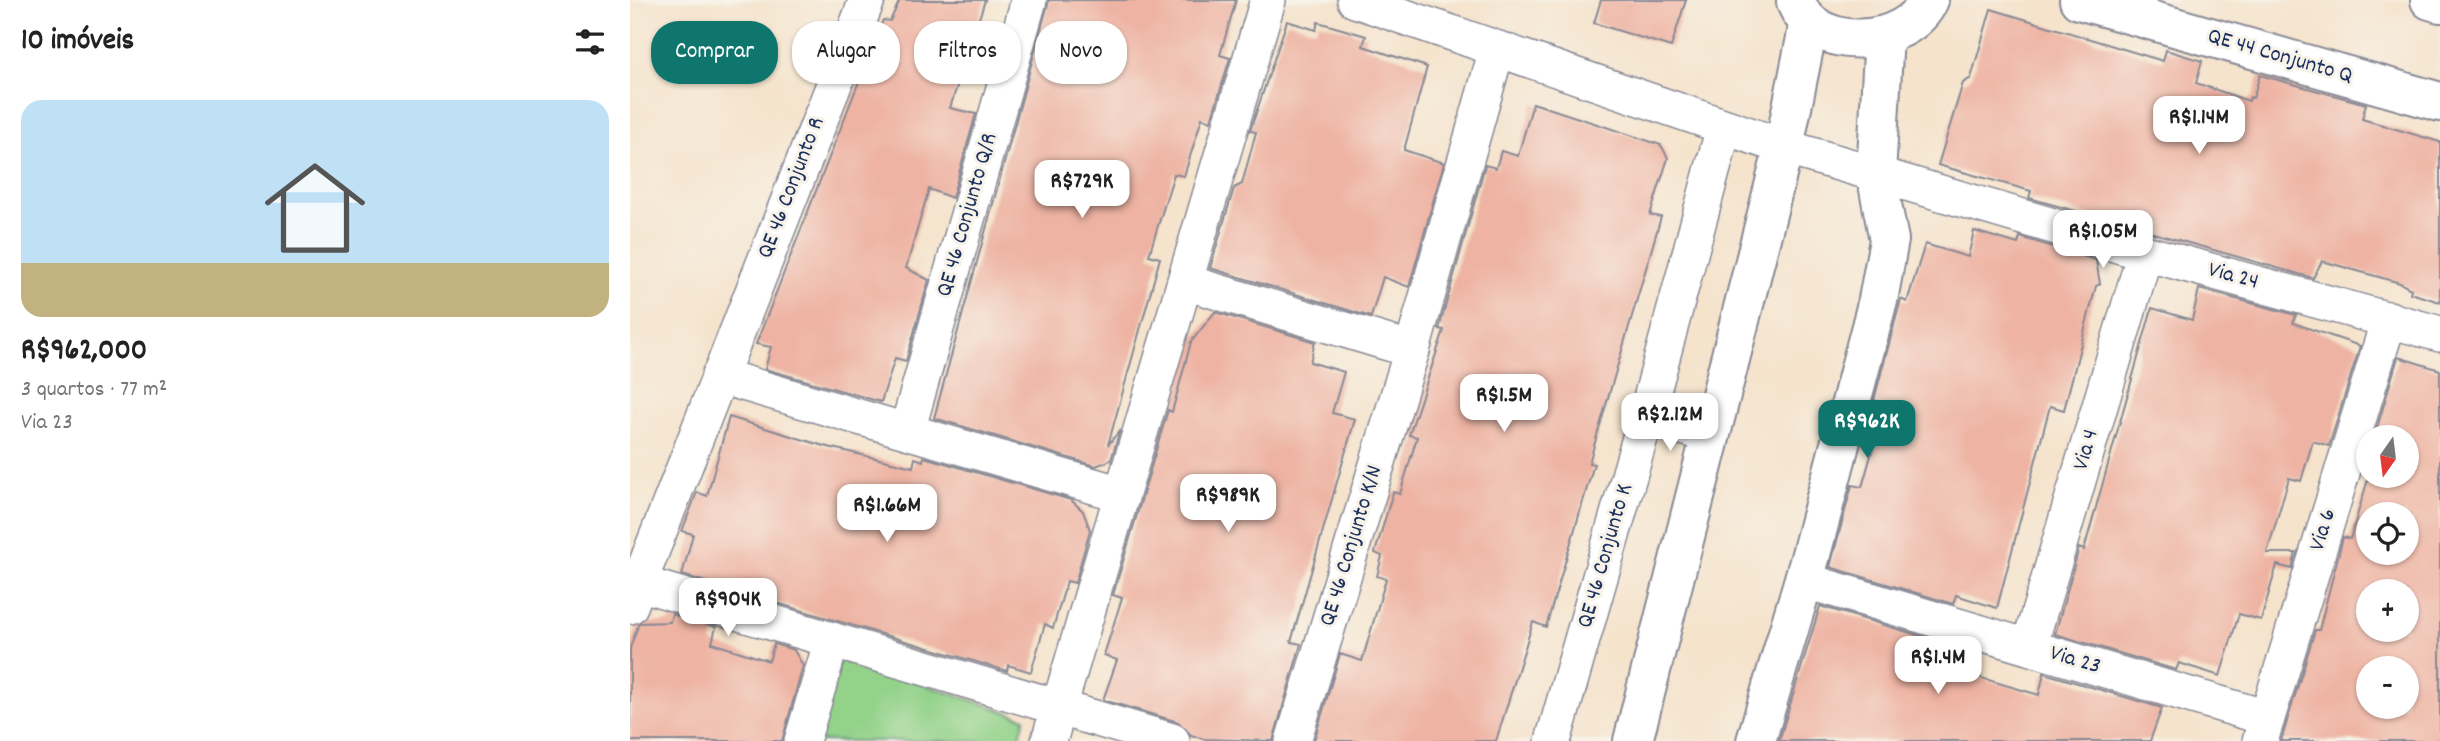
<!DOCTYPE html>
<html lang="pt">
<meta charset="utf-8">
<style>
:root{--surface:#fff;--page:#f2f2f2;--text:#222;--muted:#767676;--accent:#0f766e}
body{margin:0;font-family:Dekko,sans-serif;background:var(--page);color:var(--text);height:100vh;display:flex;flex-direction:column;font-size:26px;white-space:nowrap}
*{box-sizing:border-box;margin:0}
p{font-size:23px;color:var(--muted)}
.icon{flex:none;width:38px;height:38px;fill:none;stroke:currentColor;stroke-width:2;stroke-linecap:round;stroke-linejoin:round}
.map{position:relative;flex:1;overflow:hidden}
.drawer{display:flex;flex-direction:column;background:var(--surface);width:630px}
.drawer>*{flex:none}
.banner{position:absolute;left:21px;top:21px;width:665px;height:63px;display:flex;gap:14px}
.needle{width:46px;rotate:194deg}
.fabs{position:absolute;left:1726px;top:425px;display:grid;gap:14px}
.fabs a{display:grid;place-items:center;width:63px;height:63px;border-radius:50%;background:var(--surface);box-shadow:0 2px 5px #0004;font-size:35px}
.price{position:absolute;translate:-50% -60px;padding:0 16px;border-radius:14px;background:#fff;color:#222;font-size:23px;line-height:46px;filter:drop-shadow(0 2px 4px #0008)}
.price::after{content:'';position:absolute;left:50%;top:42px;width:21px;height:16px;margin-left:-10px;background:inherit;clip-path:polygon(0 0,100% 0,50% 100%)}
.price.active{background:var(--accent);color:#fff}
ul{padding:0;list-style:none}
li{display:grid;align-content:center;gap:14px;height:371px;padding:0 21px}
li span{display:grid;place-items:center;height:217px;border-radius:21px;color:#555}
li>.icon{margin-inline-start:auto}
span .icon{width:126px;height:126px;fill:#fffc;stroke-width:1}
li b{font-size:30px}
h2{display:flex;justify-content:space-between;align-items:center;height:84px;padding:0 21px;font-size:30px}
.pill{padding:0 24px;border-radius:28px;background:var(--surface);box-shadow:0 2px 5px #0004;font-size:24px;line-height:63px}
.pill.active{background:var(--accent);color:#fff}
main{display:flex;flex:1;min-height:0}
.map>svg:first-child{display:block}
.green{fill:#92d289;stroke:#568074;stroke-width:2}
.building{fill:#eeb3a3;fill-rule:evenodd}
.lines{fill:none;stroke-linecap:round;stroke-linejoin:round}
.minor-casing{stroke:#888995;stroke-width:38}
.tertiary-casing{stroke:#888995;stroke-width:42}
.minor{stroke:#fff;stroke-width:35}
.tertiary{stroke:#fff;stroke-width:38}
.labels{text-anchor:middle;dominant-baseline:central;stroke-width:6;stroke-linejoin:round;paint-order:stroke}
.street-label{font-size:23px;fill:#1b2f5e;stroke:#f7f3e8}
</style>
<main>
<section class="drawer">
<h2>10 imóveis<svg class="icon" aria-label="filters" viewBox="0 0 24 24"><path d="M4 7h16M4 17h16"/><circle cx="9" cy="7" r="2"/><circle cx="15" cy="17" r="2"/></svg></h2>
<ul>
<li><span style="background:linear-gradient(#bfe0f5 75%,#c2b280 0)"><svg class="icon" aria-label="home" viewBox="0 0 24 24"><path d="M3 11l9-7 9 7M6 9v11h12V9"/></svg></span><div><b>R$962,000</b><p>3 quartos · 77 m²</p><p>Via 23</p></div></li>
</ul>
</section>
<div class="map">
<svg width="1810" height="741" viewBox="0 0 1810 741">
<rect width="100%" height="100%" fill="#f7f3e8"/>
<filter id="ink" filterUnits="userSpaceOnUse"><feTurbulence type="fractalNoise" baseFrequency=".0143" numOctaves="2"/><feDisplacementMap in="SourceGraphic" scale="14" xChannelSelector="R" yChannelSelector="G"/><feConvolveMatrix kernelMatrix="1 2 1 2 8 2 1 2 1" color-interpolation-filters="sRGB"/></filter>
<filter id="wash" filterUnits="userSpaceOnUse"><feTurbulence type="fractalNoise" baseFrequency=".00686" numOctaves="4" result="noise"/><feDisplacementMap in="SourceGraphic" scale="28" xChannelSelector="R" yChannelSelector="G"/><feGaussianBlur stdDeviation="1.57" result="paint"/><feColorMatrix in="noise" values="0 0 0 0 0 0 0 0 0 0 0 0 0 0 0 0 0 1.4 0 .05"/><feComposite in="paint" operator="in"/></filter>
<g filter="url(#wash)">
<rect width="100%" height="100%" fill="#f5e3cc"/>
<polygon class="green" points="211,657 395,718 389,741 185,741"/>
<g id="blocks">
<g class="building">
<polygon points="270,0 355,0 320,108 346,114 322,198 299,189 276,268 299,280 276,361 265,358 251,402 135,369 141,347 126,344 253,20 260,21"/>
<polygon points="419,0 606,0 590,55 600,58 581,121 572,118 554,176 544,174 519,255 530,258 478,445 490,430 481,460 466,466 304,418"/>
<polygon points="971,0 1056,0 1041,47 964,23"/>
<polygon points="1361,9 1533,61 1536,50 1572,61 1566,83 1619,101 1620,97 1623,98 1630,75 1736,104 1732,119 1810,142 1810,302 1780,293 1781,289 1770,283 1692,261 1683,278 1399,198 1401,191 1308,165 1333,83 1341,78"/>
<polygon points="657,21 686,30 688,22 736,36 733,46 797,67 774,150 814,163 779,287 753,277 741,317 580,268 604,188 612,184 626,132 620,131"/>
<polygon points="903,103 1031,145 1038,158 1020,215 1031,217 959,463 964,464 916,627 903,622 866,741 684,741 710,654 732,661 756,579 747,576 752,556 745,553 763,492 770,494 787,437 779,435 814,330 809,329 855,165 866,168 871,151 888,156"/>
<polygon points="1344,231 1388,244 1390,237 1466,260 1470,284 1466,286 1434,410 1420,406 1367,608 1326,595 1323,604 1200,567 1222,485 1232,487 1255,406 1244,400 1271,299 1277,302 1295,244 1338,257"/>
<polygon points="1569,289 1666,315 1663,323 1730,346 1699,446 1683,441 1671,481 1659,478 1637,553 1666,553 1662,569 1647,565 1631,620 1609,614 1590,676 1549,663 1546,670 1425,634 1449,548 1454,550 1522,308 1562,320"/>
<polygon points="585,312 685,342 680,362 714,372 702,413 725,419 661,642 671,644 643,741 574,739 561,735 548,722 473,700 487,660 474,655 492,598 483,595 538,410 542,412 561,342"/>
<path d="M1768,357L1810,370V741H1651L1685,630H1689L1713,537L1720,539L1739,476H1776V438H1744ZM1738,514H1776V553H1738ZM1738,592H1776V630H1738ZM1738,668H1776V707H1738Z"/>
<polygon points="99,417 194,446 283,467 285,458 293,461 294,457 441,500 453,511 460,530 445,583 437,581 423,628 415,624 401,672 378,665 377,671 52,575 63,534 52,531 67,492 77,496"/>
<polygon points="1190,606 1311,642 1304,664 1409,695 1414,673 1532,708 1520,741 1149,741"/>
<polygon points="42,614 86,627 82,643 139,661 144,644 164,650 173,666 152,741 0,741 0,648 9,623 40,622"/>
</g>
</g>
</g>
<g filter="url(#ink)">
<use href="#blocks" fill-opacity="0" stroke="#888995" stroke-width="2"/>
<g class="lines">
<g class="minor-casing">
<g id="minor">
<polyline points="725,0 1154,147 1515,253 1810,334"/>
<polyline points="555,282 782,350"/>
<polyline points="89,376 491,494"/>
<polyline points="1016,417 1080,435"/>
<polyline points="277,431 399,0"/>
<polyline points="1173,580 1637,718"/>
<polyline points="9,583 542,741"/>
<polyline points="0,606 237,0"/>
<polyline points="1399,647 1515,253"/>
<polyline points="172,741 202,640"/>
<polyline points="419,741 638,0"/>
<polyline points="663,741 782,350 867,49"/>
<polyline points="923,741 1016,417 1094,127"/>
<polyline points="1630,741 1759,319"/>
</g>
</g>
<g class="tertiary-casing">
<g id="tertiary">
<polyline points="1449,0 1810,102"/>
<polyline points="1800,0 1810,3"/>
<path d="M1166,2C1185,54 1277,48 1299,0"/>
<polyline points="1003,741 1154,147 1179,23"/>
<polyline points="1126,741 1179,562 1248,300 1259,240 1246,174 1254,36"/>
</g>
</g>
<use href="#minor" class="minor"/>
<use href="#tertiary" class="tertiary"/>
</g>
</g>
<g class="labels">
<g class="street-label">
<text transform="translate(1650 57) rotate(16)">QE 44 Conjunto Q</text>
<text transform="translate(162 188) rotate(-69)">QE 46 Conjunto R</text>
<text transform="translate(338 215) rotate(-74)">QE 46 Conjunto Q/R</text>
<text transform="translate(1603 277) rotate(15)">Via 24</text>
<text transform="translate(1457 450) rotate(-74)">Via 4</text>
<text transform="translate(1694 530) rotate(-73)">Via 6</text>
<text transform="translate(722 546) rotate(-73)">QE 46 Conjunto K/N</text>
<text transform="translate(976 556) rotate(-74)">QE 46 Conjunto K</text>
<text transform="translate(1445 661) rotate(17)">Via 23</text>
</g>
</g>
</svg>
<div class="fabs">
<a><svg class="needle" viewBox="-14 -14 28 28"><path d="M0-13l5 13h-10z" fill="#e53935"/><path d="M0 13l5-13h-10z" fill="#767676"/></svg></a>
<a><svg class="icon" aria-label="locate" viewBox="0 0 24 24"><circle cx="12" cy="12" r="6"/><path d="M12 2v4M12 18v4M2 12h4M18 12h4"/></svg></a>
<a>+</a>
<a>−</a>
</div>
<b class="price" style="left:1569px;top:156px">R$1.14M</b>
<b class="price" style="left:452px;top:220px">R$729K</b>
<b class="price" style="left:1473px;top:270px">R$1.05M</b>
<b class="price" style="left:874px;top:434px">R$1.5M</b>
<b class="price" style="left:1040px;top:453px">R$2.12M</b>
<b class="price active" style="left:1237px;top:460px">R$962K</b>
<b class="price" style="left:598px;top:534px">R$989K</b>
<b class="price" style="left:257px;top:544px">R$1.66M</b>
<b class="price" style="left:98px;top:638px">R$904K</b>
<b class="price" style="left:1308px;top:696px">R$1.4M</b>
<div class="banner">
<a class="pill active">Comprar</a>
<a class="pill">Alugar</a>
<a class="pill">Filtros</a>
<a class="pill">Novo</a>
</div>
</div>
</main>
